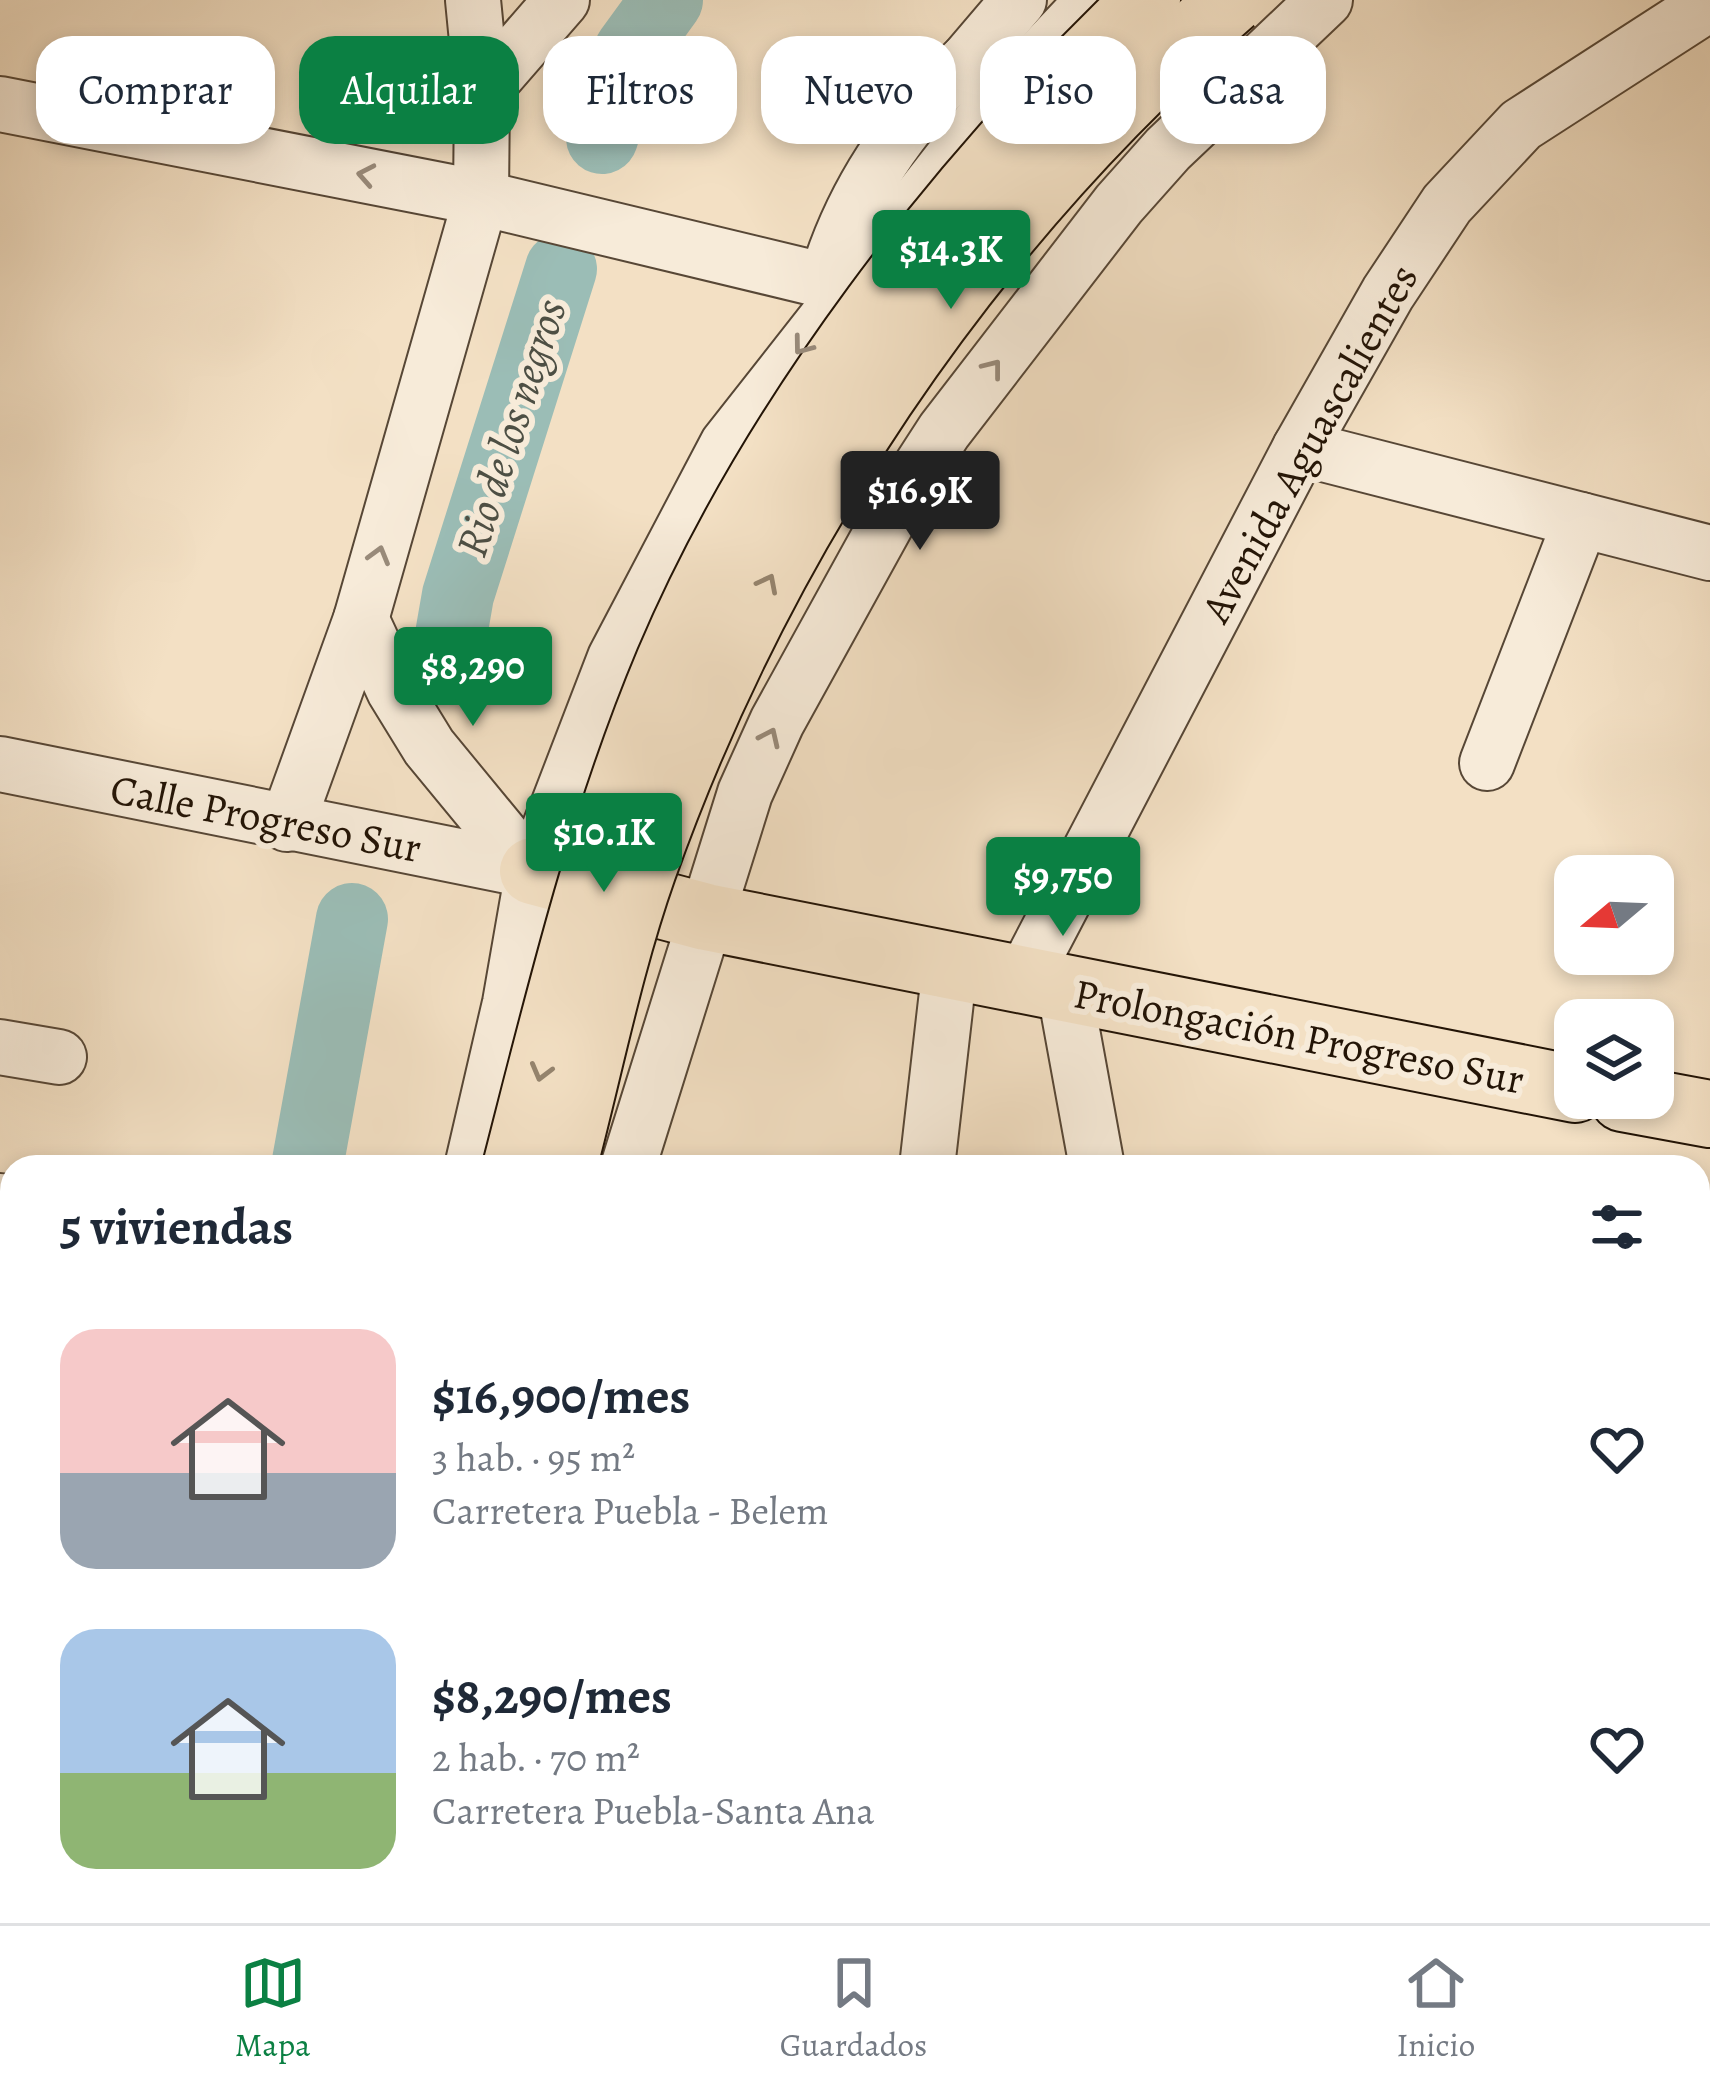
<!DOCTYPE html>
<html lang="es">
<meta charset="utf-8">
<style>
:root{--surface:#fff;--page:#f2f2f3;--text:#1f2937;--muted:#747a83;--line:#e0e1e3;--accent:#0b8043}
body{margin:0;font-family:Alegreya,serif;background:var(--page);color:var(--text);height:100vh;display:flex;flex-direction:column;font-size:45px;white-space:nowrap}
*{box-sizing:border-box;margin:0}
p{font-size:39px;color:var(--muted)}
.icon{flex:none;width:66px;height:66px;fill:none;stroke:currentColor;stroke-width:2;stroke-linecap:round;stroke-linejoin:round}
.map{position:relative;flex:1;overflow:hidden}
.panel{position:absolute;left:0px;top:1155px;width:1710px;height:768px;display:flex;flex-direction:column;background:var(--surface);border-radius:36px 36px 0 0;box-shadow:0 6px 18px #0003}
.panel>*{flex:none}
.banner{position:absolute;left:36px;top:36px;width:1638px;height:108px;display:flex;gap:24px}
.needle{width:78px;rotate:251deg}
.controls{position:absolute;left:1554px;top:855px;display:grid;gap:24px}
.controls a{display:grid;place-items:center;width:120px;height:120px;border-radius:24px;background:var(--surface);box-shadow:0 6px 18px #0003;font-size:60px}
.price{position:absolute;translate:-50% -102px;padding:0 27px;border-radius:12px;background:var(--accent);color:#fff;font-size:39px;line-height:78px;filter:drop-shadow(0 3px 6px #0008)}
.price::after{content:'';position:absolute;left:50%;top:72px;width:36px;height:27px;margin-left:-18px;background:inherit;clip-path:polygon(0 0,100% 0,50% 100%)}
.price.current{background:#222;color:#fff}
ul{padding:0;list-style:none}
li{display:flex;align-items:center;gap:36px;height:300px;padding:0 60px}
li span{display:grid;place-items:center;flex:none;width:336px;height:240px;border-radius:36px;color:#555}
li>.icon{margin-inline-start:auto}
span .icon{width:144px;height:144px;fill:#fffc;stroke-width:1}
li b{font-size:51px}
h2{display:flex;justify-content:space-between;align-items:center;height:144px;padding:0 60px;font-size:51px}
.chip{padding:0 42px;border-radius:36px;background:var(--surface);box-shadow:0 6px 18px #0003;font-size:42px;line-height:108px}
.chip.current{background:var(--accent);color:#fff}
.dock{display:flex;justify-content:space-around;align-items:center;height:168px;border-top:3px solid var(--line);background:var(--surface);font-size:33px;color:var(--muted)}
.dock a{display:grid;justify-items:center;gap:6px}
.dock .current{color:var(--accent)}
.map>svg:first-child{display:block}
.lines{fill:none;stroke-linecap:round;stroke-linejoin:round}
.river{stroke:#9bbdb6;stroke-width:72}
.minor-casing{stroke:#574736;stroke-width:58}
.major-casing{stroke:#231406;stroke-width:70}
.minor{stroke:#f7ebd9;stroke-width:54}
.major{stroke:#f3e0c4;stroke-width:66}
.major-bridge-casing{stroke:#231406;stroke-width:70;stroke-linecap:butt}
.major-bridge{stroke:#f3e0c4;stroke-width:66}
.oneway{stroke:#988a7a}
.oneway2{stroke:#95846e}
.labels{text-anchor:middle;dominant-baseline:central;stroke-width:12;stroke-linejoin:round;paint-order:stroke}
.street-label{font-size:42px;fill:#231406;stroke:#f7ebd9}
.water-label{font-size:45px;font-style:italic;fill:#4d4f44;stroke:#f7ebd9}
</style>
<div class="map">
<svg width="1710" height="1923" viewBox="0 0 1710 1923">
<rect width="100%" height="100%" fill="#f3e0c4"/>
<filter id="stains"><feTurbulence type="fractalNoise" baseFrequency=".00167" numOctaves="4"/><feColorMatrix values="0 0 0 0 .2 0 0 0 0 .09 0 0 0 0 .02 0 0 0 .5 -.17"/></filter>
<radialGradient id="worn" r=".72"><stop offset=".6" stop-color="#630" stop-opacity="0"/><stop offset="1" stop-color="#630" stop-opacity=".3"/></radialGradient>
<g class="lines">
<g class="river">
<polyline points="602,138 630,51 667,0"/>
<polyline points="447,658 458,595 561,269"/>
<polyline points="307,1167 352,919"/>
<polyline points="11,1625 12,1624"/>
</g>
<g class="minor-casing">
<g id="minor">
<polyline points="991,86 967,61 1019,0"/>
<polyline points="482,92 562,0"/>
<polyline points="0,104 481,198 826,281 878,300"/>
<path d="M826,281C851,196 901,120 967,61"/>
<polyline points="1300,448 1710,553"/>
<polyline points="361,619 394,690 429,747 541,883"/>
<polyline points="1487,763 1581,520"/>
<polyline points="0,764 533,871 568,859"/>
<polyline points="287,824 361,619 481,198 482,92 473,0"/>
<polyline points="1022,981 1300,448 1388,293 1447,204 1521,125 1710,3"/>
<polyline points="1065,992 1097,1167"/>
<polyline points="0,1047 59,1057"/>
<polyline points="472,1167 510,1003 533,871 615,658 727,445 990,110 1094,0"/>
<polyline points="628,1167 745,793 777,722 900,499 944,431 1119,204 1168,149 1325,0"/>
<polyline points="927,1167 950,966"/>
<polyline points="0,1201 12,1203"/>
<polyline points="0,1441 12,1433"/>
<polyline points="1698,1541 1710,1546"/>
<polyline points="0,1672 12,1676"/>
<polyline points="995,1911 1036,1923"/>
<polyline points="288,1923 291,1911"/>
<polyline points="443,1923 445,1911"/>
<polyline points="820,1923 822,1911"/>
<polyline points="1346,1923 1350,1911"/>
</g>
</g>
<g class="major-casing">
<g id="major">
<polyline points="533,871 706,917 1575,1089"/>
<polyline points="1623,1098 1710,1114"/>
<polyline points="332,1923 335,1911"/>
<polyline points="387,1923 390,1911"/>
</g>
</g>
<use href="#minor" class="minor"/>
<use href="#major" class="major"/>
<g class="major-bridge-casing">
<g id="major-bridge">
<path d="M516,1167C560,996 601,824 669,662C772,419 957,181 1147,0"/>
<path d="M563,1167C589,1069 609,965 643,869C761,537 965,231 1232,0"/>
</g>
</g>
<use href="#major-bridge" class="major-bridge"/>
</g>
<defs><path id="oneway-chevron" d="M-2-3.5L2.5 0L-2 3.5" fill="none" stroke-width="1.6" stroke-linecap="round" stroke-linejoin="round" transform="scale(3)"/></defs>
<g class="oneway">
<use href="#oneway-chevron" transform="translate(366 175) rotate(-169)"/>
<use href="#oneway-chevron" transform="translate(802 346) rotate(127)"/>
<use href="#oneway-chevron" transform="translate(993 368) rotate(-52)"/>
<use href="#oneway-chevron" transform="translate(379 555) rotate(-74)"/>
<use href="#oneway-chevron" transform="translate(770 737) rotate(-65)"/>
</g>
<g class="oneway2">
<use href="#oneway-chevron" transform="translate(768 583) rotate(-63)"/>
<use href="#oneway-chevron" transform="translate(541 1072) rotate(105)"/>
</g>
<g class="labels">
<g class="street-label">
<text transform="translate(1309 443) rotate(-61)">Avenida Aguascalientes</text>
<text transform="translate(266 818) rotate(11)">Calle Progreso Sur</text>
<text transform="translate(1299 1036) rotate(11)">Prolongación Progreso Sur</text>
</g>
<g class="water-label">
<text transform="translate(511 428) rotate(-72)">Rio de los negros</text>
</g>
</g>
<rect width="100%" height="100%" filter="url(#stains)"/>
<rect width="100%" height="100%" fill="url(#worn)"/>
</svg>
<div class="controls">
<a><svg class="needle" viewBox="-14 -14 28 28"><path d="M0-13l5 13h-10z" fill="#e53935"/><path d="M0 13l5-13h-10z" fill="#747a83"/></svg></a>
<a><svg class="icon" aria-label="layers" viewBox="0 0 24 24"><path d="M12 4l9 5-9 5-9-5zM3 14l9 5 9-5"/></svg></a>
</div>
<b class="price" style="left:951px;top:312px">$14.3K</b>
<b class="price current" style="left:920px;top:553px">$16.9K</b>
<b class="price" style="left:473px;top:729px">$8,290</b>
<b class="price" style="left:604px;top:895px">$10.1K</b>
<b class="price" style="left:1063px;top:939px">$9,750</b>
<div class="banner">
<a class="chip">Comprar</a>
<a class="chip current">Alquilar</a>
<a class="chip">Filtros</a>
<a class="chip">Nuevo</a>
<a class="chip">Piso</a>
<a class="chip">Casa</a>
</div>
<section class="panel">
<h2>5 viviendas<svg class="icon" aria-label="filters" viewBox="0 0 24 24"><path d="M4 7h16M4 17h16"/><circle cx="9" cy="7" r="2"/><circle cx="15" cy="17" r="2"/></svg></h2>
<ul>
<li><span style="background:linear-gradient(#f6c9c9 60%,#9aa5b1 0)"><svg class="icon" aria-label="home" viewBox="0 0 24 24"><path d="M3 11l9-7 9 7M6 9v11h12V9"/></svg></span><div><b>$16,900/mes</b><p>3 hab. · 95 m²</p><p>Carretera Puebla - Belem</p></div><svg class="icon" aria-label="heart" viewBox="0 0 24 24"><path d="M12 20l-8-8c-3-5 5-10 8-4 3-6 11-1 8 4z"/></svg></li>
<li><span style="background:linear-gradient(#a9c7e8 60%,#8fb573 0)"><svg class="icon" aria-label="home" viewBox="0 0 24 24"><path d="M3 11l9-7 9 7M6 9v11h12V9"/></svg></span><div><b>$8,290/mes</b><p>2 hab. · 70 m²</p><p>Carretera Puebla-Santa Ana</p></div><svg class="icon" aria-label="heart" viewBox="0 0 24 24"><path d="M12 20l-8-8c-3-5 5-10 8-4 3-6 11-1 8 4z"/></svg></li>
</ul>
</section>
</div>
<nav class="dock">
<a class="current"><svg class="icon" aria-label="map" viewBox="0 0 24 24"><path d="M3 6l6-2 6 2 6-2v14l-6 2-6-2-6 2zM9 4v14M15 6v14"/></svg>Mapa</a>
<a><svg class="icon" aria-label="saved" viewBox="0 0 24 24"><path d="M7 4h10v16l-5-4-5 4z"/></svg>Guardados</a>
<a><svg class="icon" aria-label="home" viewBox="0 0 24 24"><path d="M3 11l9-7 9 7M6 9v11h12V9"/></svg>Inicio</a>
</nav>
